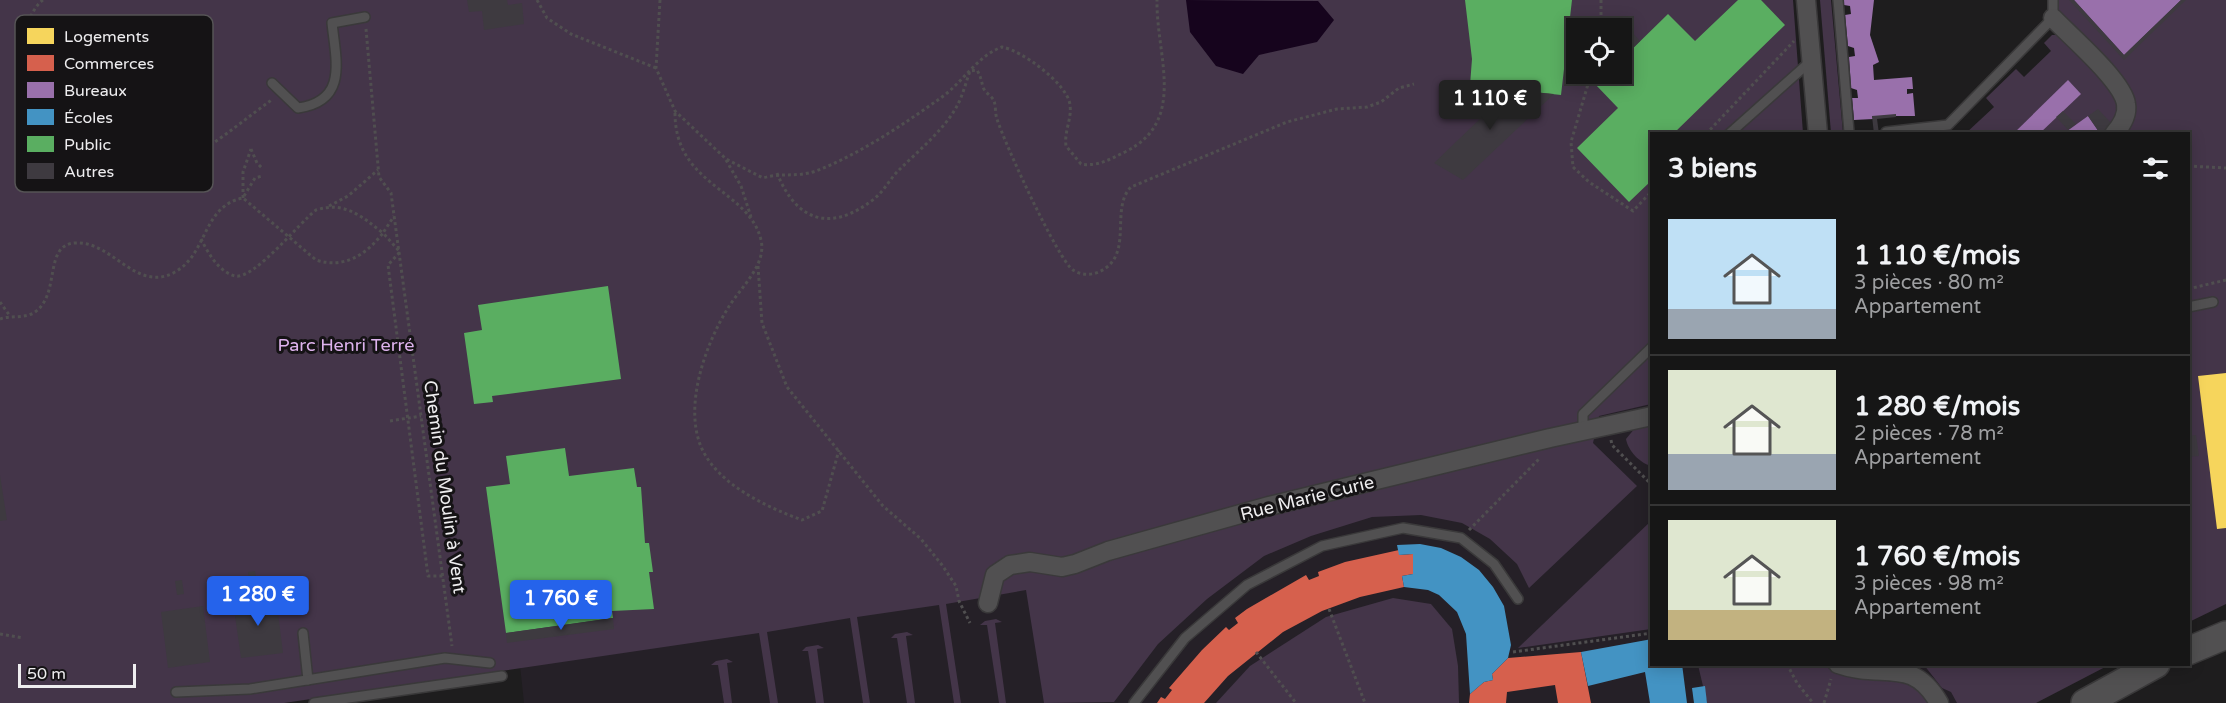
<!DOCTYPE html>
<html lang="fr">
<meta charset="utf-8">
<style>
:root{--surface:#161616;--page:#1f1f1f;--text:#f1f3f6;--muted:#9e9fa1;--line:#353535;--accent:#2563eb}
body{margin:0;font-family:"Varela Round",sans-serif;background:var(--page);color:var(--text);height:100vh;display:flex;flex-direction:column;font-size:22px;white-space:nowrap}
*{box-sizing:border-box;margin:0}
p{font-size:20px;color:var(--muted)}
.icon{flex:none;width:33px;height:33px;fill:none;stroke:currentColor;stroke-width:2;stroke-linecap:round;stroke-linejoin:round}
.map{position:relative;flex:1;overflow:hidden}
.sheet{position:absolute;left:1650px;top:132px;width:540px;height:534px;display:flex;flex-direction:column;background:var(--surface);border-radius:0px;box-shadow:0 3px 15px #0003,0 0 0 2px var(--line)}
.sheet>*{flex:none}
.tools{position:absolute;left:1566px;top:18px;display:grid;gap:12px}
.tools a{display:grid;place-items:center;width:66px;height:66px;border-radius:0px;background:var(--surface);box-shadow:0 3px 15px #0003,0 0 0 2px var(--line);font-size:30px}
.scale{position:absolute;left:18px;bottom:15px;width:118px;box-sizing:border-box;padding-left:6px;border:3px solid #eeedef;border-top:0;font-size:16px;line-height:21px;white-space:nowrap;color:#eeedef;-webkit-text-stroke:4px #151315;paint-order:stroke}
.price{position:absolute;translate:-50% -51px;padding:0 14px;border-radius:6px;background:var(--accent);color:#fff;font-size:20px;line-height:39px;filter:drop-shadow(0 2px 3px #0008)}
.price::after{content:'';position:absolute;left:50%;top:36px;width:18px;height:14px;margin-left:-9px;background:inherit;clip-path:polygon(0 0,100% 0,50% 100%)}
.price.current{background:#222;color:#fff}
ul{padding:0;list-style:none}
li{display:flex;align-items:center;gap:18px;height:150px;padding:0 18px}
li+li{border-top:2px solid var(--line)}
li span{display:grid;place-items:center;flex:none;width:168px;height:120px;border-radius:0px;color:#555}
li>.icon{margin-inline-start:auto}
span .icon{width:72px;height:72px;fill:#fffc;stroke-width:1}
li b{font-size:26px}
h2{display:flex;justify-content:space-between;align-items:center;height:72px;padding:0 18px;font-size:26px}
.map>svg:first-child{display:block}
.built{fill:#252027}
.green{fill:#443549;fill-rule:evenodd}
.water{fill:#16041d}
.homes{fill:#f6d55c}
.shops{fill:#d6604d}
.offices{fill:#9970ab}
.schools{fill:#4393c3}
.public{fill:#5aae61}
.building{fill:#3e3a40}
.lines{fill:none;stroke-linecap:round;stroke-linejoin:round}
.lane-casing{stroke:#3a393a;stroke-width:12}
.street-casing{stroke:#3a393a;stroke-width:21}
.secondary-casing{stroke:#3a393a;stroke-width:30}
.path{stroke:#504f50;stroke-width:3;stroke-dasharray:3 3;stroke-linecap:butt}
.lane{stroke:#515051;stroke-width:9}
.street{stroke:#515051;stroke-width:18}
.secondary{stroke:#515051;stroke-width:27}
.labels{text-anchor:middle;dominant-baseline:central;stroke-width:6;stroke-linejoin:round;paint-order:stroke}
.park-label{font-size:18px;fill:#deb3ee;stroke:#151315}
.street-label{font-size:18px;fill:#eeedef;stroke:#151315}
.key{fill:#151315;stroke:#565456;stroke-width:1.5}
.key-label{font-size:16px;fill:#eeedef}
</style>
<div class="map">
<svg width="2226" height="703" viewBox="0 0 2226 703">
<rect width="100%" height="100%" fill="#1e1d1e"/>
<polygon class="built" points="1651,391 1652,664 2085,665 2015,703 524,703 519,656"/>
<g class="green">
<path d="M0,0H1793L1803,133L1652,134L1651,404L1599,416L1593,443L1637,486L1529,588L1517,564L1490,539L1462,523L1421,515L1372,517L1311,536L1264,556L1207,599L1158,644L1114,702L1044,703L1026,590L946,604L961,703H954L939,605L857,617L870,703H863L850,618L767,632L778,703H770L759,633L284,703H0ZM1576,28H1622V74H1576Z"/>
<polygon points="1820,0 1831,0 1843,133 1831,133"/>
<polygon points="2055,0 2226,0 2226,604 2189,622 2188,134 1965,134 1994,107 1986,98 2016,69 2024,77 2051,51 2044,43 2052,35 2060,35"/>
<path d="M1651,424V466C1640,463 1628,451 1626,439L1635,428Z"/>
<polygon points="1651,521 1651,629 1518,648"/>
<polygon points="1393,598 1431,604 1452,629 1458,666 1459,703 1216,703 1250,666 1326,617"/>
<polygon points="996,619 1002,622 995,623 1006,703 999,703 987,625 980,625 985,621"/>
<polygon points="907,632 913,635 906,636 915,703 907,703 897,638 891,638 895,634"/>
<polygon points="818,645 824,648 817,649 824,703 816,703 808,651 802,651 806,647"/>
<polygon points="727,659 733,662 727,663 732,703 724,703 718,665 711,665 716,661"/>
<polygon points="1698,665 1819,665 1858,678 1907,683 1918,687 1931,703 1707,703"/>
<polygon points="1924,665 2109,665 2036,703 1957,703 1951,692 1942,688"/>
</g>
<polygon class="water" points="1186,0 1318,1 1334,20 1317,42 1259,55 1243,74 1216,66 1190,32"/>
<polygon class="homes" points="2226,373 2226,528 2217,529 2198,376"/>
<g class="shops">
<polygon points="1399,550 1399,555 1413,554 1413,574 1402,576 1404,587 1360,597 1322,611 1283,632 1228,676 1204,703 1157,703 1161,697 1165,699 1172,690 1169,688 1202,650 1226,627 1229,630 1238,623 1235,618 1247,609 1306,575 1309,580 1319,576 1318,572 1345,562"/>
<polygon points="1581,652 1591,703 1558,703 1555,685 1507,692 1506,703 1469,703 1470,694 1484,682 1493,680 1492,674 1508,658"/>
</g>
<g class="offices">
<polygon points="1844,0 1874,0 1870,35 1879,62 1873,65 1874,80 1912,77 1913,89 1907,89 1907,94 1913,93 1915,116 1872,116 1873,119 1854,120 1852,98 1858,98 1857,90 1851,88 1849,57 1855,56 1854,48 1848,46 1845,15 1851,14 1850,6 1844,5"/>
<polygon points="2074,0 2181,0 2124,55"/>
<polygon points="2068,80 2081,94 2039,134 2013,134"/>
<polygon points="2088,116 2099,132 2097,134 2063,134"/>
</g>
<g class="schools">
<polygon points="1420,544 1441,548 1461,557 1479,570 1493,587 1504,606 1511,645 1508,658 1492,674 1493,680 1484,682 1470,694 1466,634 1457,612 1439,595 1428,590 1404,587 1402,576 1413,574 1413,554 1399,555 1397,545"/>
<polygon points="1652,639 1652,664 1682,664 1687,703 1650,703 1645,672 1588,686 1581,652"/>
<polygon points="1705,686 1707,703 1694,703 1692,688"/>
</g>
<g class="public">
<polygon points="1465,0 1572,0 1561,95 1470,85 1472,59"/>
<polygon points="1738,0 1761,0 1785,25 1673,134 1652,134 1652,180 1629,202 1577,148 1618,108 1595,84 1606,74 1622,74 1622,59 1668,14 1695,41"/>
<polygon points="608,286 621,379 492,396 493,402 474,404 464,333 482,330 478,305"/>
<polygon points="565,448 569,476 634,468 637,487 641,487 645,543 649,543 653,572 649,572 654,609 612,611 613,618 506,633 486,487 510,484 506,456"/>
</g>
<g class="building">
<polygon points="467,0 507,0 508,5 522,3 524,24 484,30 482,11 469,12"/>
<polygon points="2069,0 2074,0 2124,55 2181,0 2186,0 2124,60"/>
<polygon points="1630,30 1640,41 1622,59 1622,38"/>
<polygon points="1487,87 1503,88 1501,110 1522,91 1554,94 1463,180 1434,163 1485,114"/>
<polygon points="2098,109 2113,125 2104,134 2097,134 2099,132 2088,116"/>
<polygon points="2063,111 2076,124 2068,130 2056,117"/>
<polygon points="1896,114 1896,117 1877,119 1879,134 1874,134 1872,116"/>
<polygon points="2196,435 2199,456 2188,457 2188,436"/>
<polygon points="0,475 7,520 0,521"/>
<polygon points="255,571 257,585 250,586 248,572"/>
<polygon points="182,580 184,594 177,595 175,581"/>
<polygon points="276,597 283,653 241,658 233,602"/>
<polygon points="203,606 210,662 168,668 161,612"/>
<polygon points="613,618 614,629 507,643 506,633"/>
</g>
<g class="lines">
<g class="lane-casing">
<g id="lane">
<polyline points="1838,0 1849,132"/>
<path d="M272,83L298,108C348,101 336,61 332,23L365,17"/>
<polyline points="1886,132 1948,125 2053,18 2053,0"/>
<polyline points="1729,134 1812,60"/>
<polyline points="2188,307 2213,302"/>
<polyline points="1583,431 1583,414 1652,347"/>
<polyline points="303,633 308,680"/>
<polyline points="176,692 250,689 445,658 490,663"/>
<polyline points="314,703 502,676"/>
<polyline points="1134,703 1185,638 1247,585 1322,546 1403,528 1461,538 1494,564 1518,599"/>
</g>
</g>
<g class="street-casing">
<g id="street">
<polyline points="1806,0 1818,134"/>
<path d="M2053,18C2070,36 2123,81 2126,104C2128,115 2121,126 2114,134"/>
<polyline points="988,603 995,575 1010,565 1030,562 1062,567 1075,564 1108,551 1269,506 1550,438 1652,416"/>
<path d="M1838,664C1882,680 1912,655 1939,703"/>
</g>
</g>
<g class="secondary-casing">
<g id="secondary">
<polyline points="2188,651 2226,635"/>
<polyline points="2085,703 2156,664"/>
</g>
</g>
<g class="path">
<path d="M43,0C28,10 19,49 23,67C28,86 64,167 79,175C86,179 98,182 106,182C168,188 226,132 273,99"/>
<polyline points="537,0 547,18 571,34 656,68"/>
<path d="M660,0L656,68L675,111L726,159L763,178C782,172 795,178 816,171C860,154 904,124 942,97C963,82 977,56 1002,47C1021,50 1068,84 1070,105C1072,119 1064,131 1066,146L1081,164C1098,167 1110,159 1125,152C1188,121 1156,56 1157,0"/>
<polyline points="1601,0 1601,18 1611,28"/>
<polyline points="1598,28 1601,19"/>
<polyline points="366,29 379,177 391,193 452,646"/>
<polyline points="1591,74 1571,142 1573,167 1589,182 1633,211 1652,191"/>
<path d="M675,113C675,186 749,189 761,240C767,265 740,288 728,308C705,345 682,409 703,451C721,486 767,507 802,520L822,511L839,450"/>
<polyline points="1706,134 1794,41"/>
<polyline points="251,149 257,163 263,169"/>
<polyline points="726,160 741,186 751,217"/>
<polyline points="2188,166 2226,168"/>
<path d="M777,173C797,223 832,232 874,199C884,191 890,179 898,171C918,151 944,130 957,106C963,95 966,82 970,71L977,70C981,77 981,80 983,87C985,93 992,96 994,101C996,106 995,114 997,119C1004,142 1058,260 1073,270C1084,277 1097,275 1107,267C1131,248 1111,207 1131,187L1287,122L1337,109L1367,107L1381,102L1399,88L1414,84"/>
<polyline points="244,196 255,178 262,176"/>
<polyline points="243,198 243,172 251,149"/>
<polyline points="329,206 348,196 378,170"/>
<path d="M201,239C208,253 219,272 235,276C254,280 299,223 316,210C345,201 361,216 383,233L394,216"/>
<polyline points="758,266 762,323 787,387 883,506 921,539 942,565 956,586 959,601 970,623"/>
<polyline points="2188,289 2226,280"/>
<polyline points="0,302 10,316"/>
<path d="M0,319C11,315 25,319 35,312C61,294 43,245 75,243C112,240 136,294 175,272C208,254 202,206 243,198L316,260C344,269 366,255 383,233L400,252L388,265L428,576H443"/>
<polyline points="390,421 421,416"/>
<polyline points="1611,440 1612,445 1652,485"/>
<polyline points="1651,521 1652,521"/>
<polyline points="1469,530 1540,458"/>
<polyline points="1329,609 1365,703"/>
<polyline points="0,634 23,638"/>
<polyline points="1256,652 1296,703"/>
<polyline points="1513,652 1652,633"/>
<polyline points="1787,664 1797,683 1813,703"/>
<polyline points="1824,703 1831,679"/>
</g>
<use href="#lane" class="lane"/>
<use href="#street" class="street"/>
<use href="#secondary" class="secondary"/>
</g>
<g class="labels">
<g class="park-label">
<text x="346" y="345">Parc Henri Terré</text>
</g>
<g class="street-label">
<text transform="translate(445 487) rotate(82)">Chemin du Moulin à Vent</text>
<text transform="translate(1307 498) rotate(-14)">Rue Marie Curie</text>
</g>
</g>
<rect x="15" y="15" width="198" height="177" rx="9" class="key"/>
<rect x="27" y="28" width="27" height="16" fill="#f6d55c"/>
<rect x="27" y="55" width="27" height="16" fill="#d6604d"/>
<rect x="27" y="82" width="27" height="16" fill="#9970ab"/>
<rect x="27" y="109" width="27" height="16" fill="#4393c3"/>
<rect x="27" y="136" width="27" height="16" fill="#5aae61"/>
<rect x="27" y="163" width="27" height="16" fill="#3e3a40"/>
<g class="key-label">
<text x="64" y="42">Logements</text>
<text x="64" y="69">Commerces</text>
<text x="64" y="96">Bureaux</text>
<text x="64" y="123">Écoles</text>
<text x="64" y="150">Public</text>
<text x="64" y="177">Autres</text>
</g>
</svg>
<div class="tools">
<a><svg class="icon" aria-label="locate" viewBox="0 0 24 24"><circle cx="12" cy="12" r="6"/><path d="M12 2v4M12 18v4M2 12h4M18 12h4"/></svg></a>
</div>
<div class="scale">50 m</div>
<b class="price current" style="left:1490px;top:131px">1 110 €</b>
<b class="price" style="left:258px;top:627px">1 280 €</b>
<b class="price" style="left:561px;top:631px">1 760 €</b>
<section class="sheet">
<h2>3 biens<svg class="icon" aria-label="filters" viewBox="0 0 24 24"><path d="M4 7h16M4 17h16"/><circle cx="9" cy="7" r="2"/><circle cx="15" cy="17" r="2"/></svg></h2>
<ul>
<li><span style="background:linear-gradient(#bfe0f5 75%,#9aa5b1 0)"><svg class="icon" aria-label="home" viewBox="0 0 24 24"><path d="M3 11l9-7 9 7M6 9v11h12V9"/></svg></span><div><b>1 110 €/mois</b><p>3 pièces · 80 m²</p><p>Appartement</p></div></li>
<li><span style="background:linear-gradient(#dfe7d0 70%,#9aa5b1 0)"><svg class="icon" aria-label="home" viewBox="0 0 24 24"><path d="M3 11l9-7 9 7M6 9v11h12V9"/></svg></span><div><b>1 280 €/mois</b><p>2 pièces · 78 m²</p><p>Appartement</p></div></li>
<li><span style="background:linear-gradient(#dfe7d0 75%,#c2b280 0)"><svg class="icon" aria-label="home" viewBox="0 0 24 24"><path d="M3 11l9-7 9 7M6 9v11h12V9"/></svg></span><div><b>1 760 €/mois</b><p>3 pièces · 98 m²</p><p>Appartement</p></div></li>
</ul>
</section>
</div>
